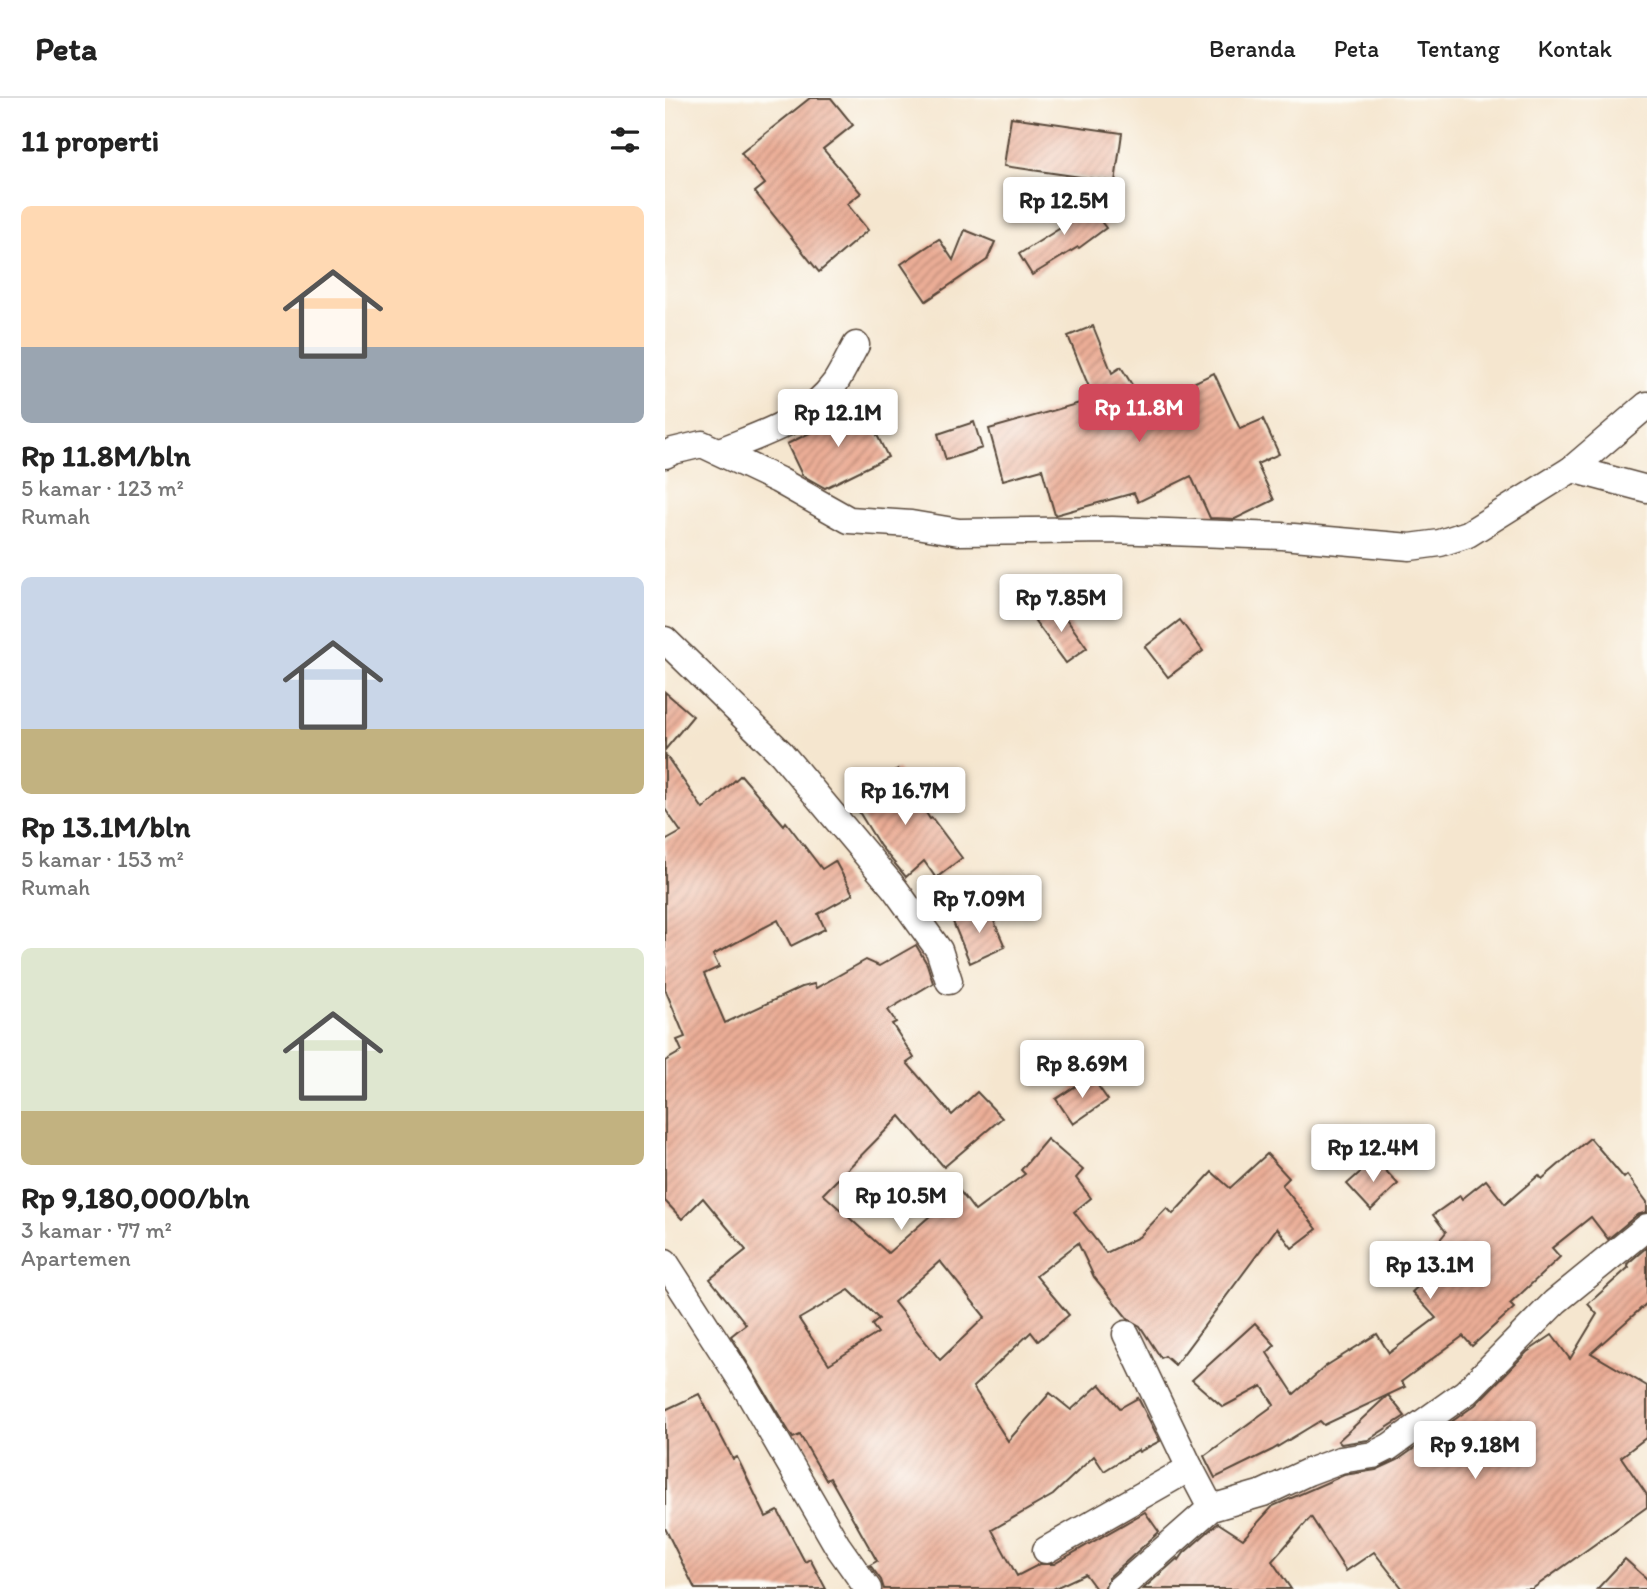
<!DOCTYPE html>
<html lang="id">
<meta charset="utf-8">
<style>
:root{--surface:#fff;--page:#f6f6f6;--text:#222;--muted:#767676;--line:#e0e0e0;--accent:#d1495b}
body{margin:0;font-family:Itim,sans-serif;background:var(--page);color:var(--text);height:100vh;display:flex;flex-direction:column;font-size:26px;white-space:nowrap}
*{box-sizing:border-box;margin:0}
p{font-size:23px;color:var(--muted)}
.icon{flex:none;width:38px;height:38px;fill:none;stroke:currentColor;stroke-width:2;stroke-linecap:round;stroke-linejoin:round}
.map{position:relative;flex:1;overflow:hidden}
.details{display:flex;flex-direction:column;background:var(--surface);width:665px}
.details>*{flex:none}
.price{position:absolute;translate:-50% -60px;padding:0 16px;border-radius:7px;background:#fff;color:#222;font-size:23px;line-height:46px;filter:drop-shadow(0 2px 4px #0008)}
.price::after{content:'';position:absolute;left:50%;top:42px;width:21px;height:16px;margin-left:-10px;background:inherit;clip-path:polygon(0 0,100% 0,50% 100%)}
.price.on{background:var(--accent);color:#fff}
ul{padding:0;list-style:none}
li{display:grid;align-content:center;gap:14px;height:371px;padding:0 21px}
li span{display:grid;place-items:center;height:217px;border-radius:10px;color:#555}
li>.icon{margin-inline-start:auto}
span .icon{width:126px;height:126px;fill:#fffc;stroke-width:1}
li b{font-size:30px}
h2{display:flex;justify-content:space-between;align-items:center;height:84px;padding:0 21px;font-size:30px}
header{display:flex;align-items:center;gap:42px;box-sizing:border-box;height:98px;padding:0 35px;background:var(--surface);border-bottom:2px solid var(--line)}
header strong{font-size:33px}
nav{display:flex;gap:38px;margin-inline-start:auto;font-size:24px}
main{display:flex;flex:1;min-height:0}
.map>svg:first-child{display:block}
.building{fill:url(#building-hatch);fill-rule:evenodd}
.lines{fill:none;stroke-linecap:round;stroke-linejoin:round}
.street-casing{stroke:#574639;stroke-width:29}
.street{stroke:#fff;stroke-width:26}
</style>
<header>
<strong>Peta</strong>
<nav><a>Beranda</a><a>Peta</a><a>Tentang</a><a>Kontak</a></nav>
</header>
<main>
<section class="details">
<h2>11 properti<svg class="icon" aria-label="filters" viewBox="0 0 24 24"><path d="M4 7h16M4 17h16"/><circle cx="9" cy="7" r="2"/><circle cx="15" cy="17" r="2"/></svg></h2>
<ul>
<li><span style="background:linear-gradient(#ffd9b3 65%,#9aa5b1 0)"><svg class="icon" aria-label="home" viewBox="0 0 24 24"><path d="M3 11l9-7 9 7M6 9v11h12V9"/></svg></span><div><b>Rp 11.8M/bln</b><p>5 kamar · 123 m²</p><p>Rumah</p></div></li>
<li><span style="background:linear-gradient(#c9d6e8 70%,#c2b280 0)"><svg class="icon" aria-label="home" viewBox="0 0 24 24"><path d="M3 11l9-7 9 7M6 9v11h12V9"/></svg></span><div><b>Rp 13.1M/bln</b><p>5 kamar · 153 m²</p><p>Rumah</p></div></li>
<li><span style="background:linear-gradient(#dfe7d0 75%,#c2b280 0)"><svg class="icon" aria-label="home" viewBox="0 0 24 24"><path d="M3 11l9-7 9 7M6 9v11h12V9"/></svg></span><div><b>Rp 9,180,000/bln</b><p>3 kamar · 77 m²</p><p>Apartemen</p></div></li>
</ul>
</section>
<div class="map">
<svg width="982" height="1491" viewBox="0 0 982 1491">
<defs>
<pattern id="building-hatch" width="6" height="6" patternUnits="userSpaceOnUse" patternTransform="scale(1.75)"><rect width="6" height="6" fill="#ebad96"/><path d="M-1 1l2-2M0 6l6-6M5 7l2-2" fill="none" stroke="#c08d7a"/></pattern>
</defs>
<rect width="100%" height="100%" fill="#fdfcf7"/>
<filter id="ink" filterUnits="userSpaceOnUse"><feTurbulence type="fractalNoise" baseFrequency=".0143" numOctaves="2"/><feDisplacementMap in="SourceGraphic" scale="14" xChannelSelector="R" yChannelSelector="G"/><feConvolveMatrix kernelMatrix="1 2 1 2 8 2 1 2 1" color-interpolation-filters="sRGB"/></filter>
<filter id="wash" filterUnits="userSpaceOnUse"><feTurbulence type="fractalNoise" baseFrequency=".00686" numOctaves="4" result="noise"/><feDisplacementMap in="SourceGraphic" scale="28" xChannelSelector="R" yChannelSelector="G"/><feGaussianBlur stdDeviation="1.57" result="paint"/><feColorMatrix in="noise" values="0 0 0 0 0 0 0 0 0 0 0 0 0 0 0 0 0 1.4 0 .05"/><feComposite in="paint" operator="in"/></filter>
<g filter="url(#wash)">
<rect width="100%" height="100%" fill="#f5e6cf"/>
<g id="blocks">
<g class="building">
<polygon points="145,0 166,0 188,27 158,51 196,95 182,106 203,132 154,174 90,94 100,86 76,55"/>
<polygon points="346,19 457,35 450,84 339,68"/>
<polygon points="418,100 441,130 414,150 413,149 367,177 354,156 397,129 391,121"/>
<polygon points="300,132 330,144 322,162 261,203 236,166 274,141 288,162"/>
<polygon points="428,228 447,275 456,269 480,308 549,275 575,331 598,321 614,356 592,366 609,402 570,421 545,420 526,378 473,404 469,395 390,417 377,371 338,382 324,331 429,301 422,290 424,289 403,238"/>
<polygon points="198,309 223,359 160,390 137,377 122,346"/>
<polygon points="309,324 317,350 281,362 273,336"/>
<polygon points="392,508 422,550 401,565 370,523"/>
<polygon points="515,522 538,553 503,579 480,549"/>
<polygon points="0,594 28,618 0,652"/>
<path d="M0,656L38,711L76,677L119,727L121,724L157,771L170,763L188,796L153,816L160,831L126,848L113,822L48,857L54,869L39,876L60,925L137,889L149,886L151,890L201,862L214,868L251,847L262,866L268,885L223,912L231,924L227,926L249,960L242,965L287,1017L312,994L337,1020L279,1069L235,1018L158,1096L223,1155L266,1117L258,1106L288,1084L310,1113L360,1076L356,1072L382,1041L418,1072L411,1080L426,1100L409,1114L441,1155L474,1139L502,1110L508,1116L547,1074L565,1090L602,1056L624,1080L617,1087L652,1131L627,1150L612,1130L510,1267L500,1258L496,1260L475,1228L463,1221L429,1179L413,1145L371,1178L404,1217L373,1243L366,1234L308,1289L343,1343L385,1295L406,1312L435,1286L455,1310L473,1300L495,1343L474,1354L473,1352L439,1373L429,1358L388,1397L327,1432L352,1478L375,1466H389L480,1414L494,1434L444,1479L439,1491H431L420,1476L388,1491H219L216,1482L205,1467L212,1463L165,1380L161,1382L135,1337L128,1340L66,1238L81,1226L45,1181L81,1152L38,1100L17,1121L0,1103V963L17,953L12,942L20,939L0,891V743L16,734L0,711ZM275,1163L320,1219L275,1262L229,1204ZM184,1192L214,1221L207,1227L213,1235L164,1266L134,1221Z"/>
<polygon points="233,671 265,721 267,720 297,760 271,780 259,763 241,779 215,748 186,701"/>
<polygon points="323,809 340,849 305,865 288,824"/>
<polygon points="426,978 443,1002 408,1026 391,1001"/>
<polygon points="925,1040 959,1080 962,1077 982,1104 982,1114 972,1117 943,1141 926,1119 887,1150 895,1159 845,1206 849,1210 807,1248 798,1238 736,1284 740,1289 659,1327 655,1323 607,1352 550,1380 539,1358 609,1307 597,1288 558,1309 527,1282 590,1225 610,1247 602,1255 629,1296 661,1268 712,1236 724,1255 771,1220 747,1194 770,1173 757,1164 781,1134 768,1117 795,1098 797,1101 821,1082 840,1106 874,1077 877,1081"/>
<polygon points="710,1061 733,1086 706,1112 682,1086"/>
<polygon points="982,1149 982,1205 926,1255 982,1288 982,1339 956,1359 982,1397 982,1409 867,1491 738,1491 709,1454 681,1473 646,1419 607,1463 626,1491 478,1491 513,1460 514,1462 519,1455 553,1425 578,1441 608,1408 679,1377 711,1372 733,1362 810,1307 862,1254 887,1237 905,1261 932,1216 923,1206 964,1169 962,1166"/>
<polygon points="34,1296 68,1361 72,1359 101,1419 113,1413 140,1464 145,1461 161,1491 30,1491 0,1430 0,1312"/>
<polygon points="723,1297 740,1318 703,1342 676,1346 673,1343"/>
<polygon points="960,1461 982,1481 982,1491 932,1491"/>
</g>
</g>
</g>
<g filter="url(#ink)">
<use href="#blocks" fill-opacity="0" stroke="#574639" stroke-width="2"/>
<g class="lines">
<g class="street-casing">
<g id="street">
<path d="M55,353C96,336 143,323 170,285C178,273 184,259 191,247"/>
<polyline points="0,357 8,353 37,346 113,382 184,422 246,426 294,434 447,432 617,438 745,449 775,445 803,436 907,371 982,307"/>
<polyline points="907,371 982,391"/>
<polyline points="0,542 116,655 230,791 274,852 284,883"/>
<polyline points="0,1164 78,1285 172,1447 203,1491"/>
<polyline points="461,1236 525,1370 546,1410"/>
<polyline points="381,1452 525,1370"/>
<polyline points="454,1491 546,1410 598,1395 643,1374 675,1362 708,1357 724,1349 801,1294 890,1204 982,1129"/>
</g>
</g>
<use href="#street" class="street"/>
</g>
</g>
</svg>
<b class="price" style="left:399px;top:139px">Rp 12.5M</b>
<b class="price on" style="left:474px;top:346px">Rp 11.8M</b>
<b class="price" style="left:173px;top:351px">Rp 12.1M</b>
<b class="price" style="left:396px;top:536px">Rp 7.85M</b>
<b class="price" style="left:240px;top:729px">Rp 16.7M</b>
<b class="price" style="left:314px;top:837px">Rp 7.09M</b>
<b class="price" style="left:417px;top:1002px">Rp 8.69M</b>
<b class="price" style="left:708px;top:1086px">Rp 12.4M</b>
<b class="price" style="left:236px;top:1134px">Rp 10.5M</b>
<b class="price" style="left:765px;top:1203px">Rp 13.1M</b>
<b class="price" style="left:810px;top:1383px">Rp 9.18M</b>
</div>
</main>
